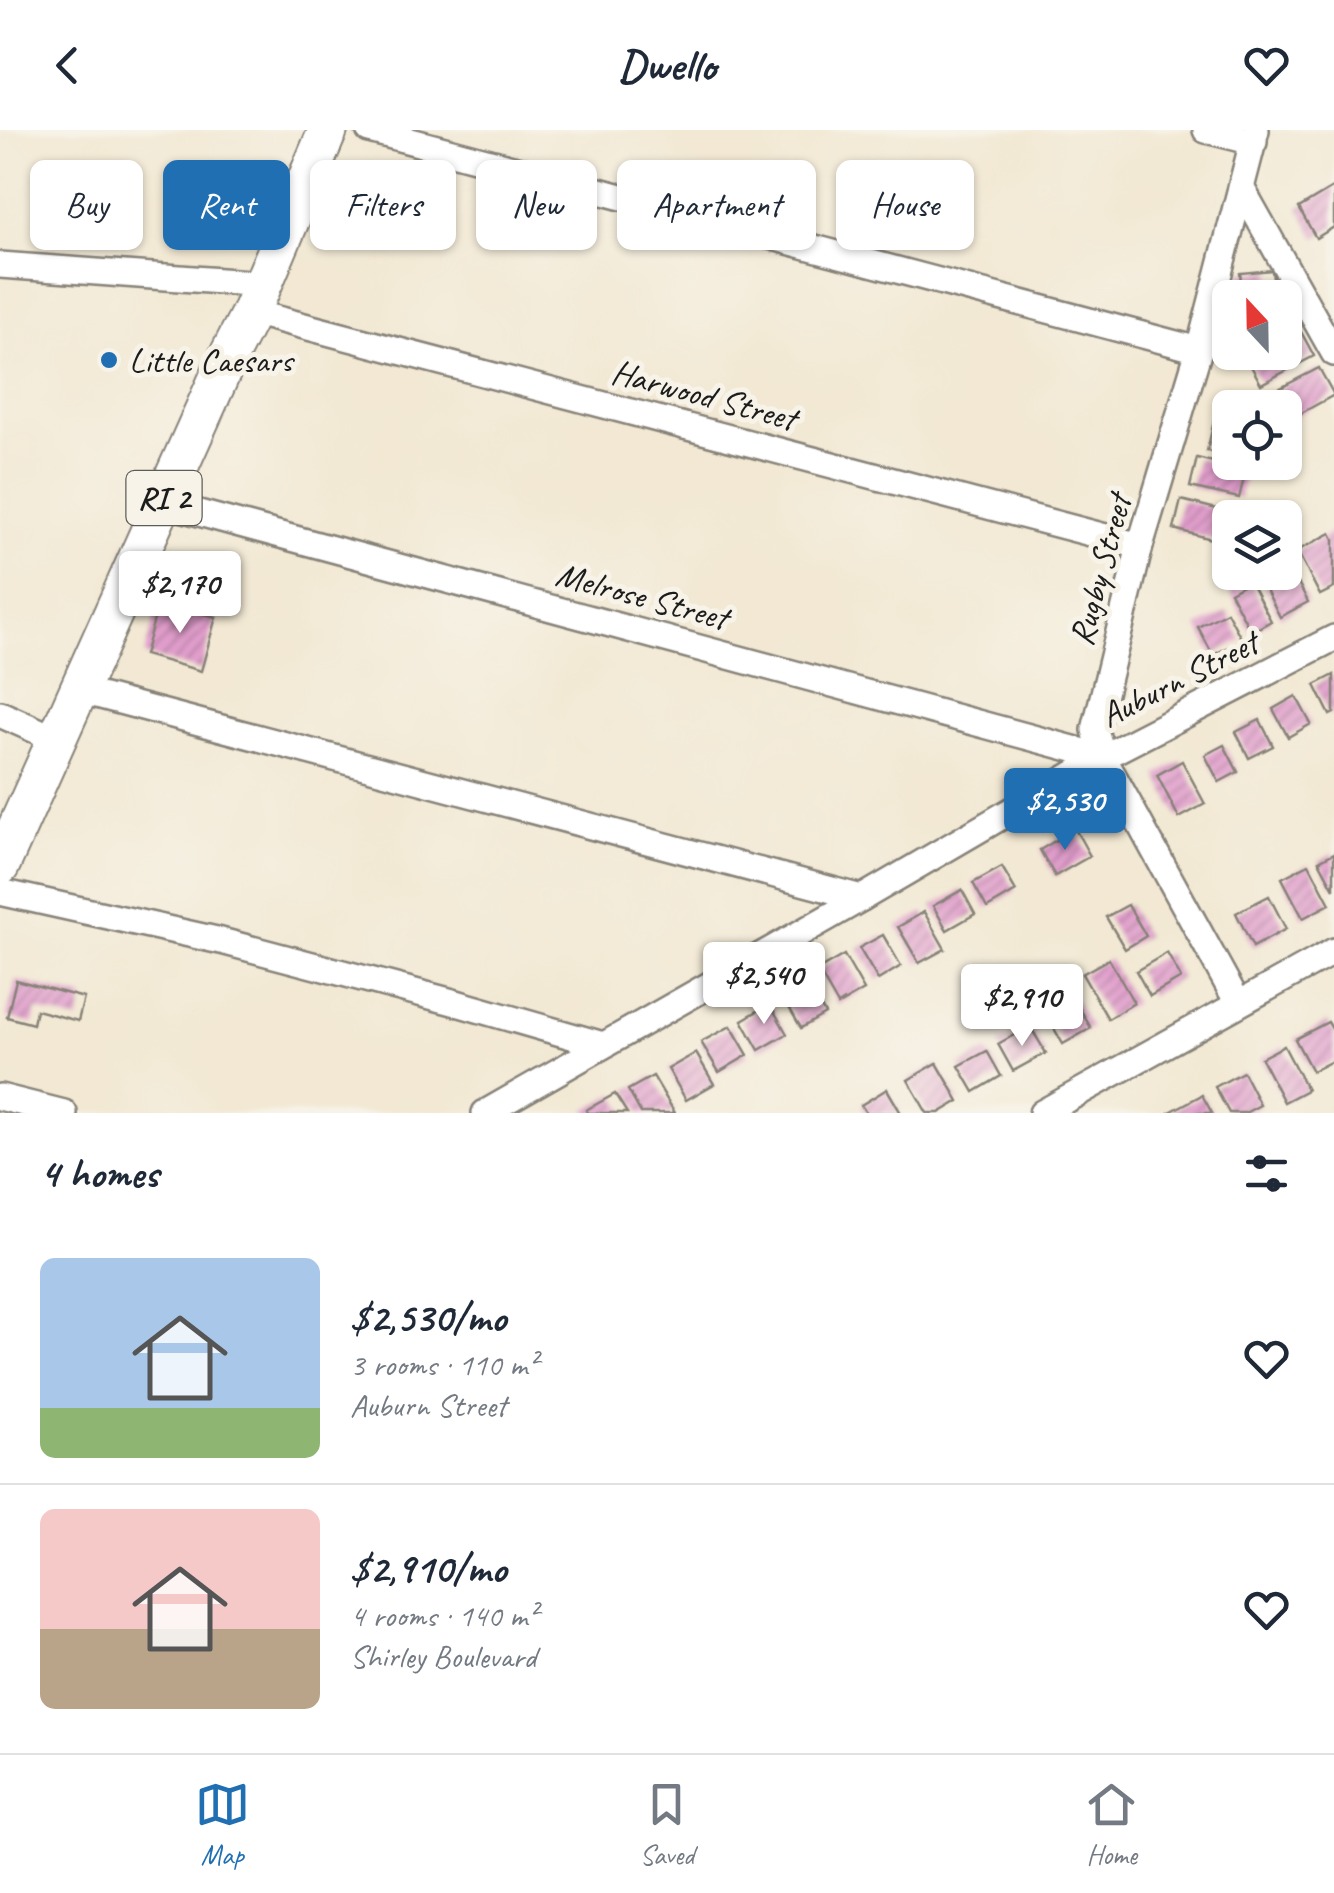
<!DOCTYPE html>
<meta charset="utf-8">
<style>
:root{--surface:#fff;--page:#f6f6f7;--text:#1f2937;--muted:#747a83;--line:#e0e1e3;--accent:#1f6fb2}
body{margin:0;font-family:Caveat,sans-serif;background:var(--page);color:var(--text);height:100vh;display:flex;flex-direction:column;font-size:38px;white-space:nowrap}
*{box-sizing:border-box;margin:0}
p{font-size:32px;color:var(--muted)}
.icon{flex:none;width:55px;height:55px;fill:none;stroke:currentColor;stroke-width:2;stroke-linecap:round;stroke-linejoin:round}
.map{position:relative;height:983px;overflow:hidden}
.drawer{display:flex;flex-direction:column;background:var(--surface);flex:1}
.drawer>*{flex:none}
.banner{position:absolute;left:30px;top:30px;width:1275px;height:90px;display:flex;gap:20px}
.needle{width:65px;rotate:338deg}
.controls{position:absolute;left:1212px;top:150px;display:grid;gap:20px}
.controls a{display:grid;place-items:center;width:90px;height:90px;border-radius:15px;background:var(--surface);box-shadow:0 2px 8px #0004;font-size:50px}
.price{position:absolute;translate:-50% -85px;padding:0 22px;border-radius:10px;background:#fff;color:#222;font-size:32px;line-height:65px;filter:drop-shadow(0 2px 5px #0008)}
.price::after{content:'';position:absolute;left:50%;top:60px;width:30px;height:22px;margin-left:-15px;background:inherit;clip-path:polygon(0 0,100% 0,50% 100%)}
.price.selected{background:var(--accent);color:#fff}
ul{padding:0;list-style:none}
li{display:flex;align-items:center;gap:30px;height:250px;padding:0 40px}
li+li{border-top:2px solid var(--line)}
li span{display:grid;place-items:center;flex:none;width:280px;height:200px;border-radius:15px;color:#555}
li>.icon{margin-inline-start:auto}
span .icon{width:120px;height:120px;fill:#fffc;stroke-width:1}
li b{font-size:42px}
h2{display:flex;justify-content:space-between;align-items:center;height:120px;padding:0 40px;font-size:42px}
.tag{padding:0 35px;border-radius:15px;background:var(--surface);box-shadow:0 2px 8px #0004;font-size:35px;line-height:90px}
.tag.selected{background:var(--accent);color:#fff}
header{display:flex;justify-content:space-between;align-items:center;height:130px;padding:0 40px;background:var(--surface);font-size:45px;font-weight:800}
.menu{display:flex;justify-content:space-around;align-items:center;height:140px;border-top:2px solid var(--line);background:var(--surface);font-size:28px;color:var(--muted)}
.menu a{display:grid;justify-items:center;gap:5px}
.menu .selected{color:var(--accent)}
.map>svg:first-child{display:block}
.building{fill:url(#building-hatch)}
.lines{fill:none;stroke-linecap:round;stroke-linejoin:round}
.street-casing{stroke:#878278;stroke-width:30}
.primary-casing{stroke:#878278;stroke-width:42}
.street{stroke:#fff;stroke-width:25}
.primary{stroke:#fff;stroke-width:38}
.poi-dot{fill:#1f6fb2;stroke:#f7f3e8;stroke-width:4}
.labels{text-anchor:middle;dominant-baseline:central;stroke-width:10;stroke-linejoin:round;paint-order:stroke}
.shield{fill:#f7f3e8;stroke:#5e5c59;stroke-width:2.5}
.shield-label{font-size:32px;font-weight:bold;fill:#1c1c1c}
.poi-label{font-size:35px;fill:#1c1c1c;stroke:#f7f3e8;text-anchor:start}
.street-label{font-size:35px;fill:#1c1c1c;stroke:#f7f3e8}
</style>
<header><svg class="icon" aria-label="back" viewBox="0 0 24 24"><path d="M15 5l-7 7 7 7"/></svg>Dwello<svg class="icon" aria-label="heart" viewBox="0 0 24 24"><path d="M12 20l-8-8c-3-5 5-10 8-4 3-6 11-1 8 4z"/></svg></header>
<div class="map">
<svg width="1334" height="983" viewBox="0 0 1334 983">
<defs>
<pattern id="building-hatch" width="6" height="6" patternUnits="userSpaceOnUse" patternTransform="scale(2.5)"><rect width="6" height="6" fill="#e19ecc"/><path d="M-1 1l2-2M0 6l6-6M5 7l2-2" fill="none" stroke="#b680a5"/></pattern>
</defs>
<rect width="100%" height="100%" fill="#f7f3e8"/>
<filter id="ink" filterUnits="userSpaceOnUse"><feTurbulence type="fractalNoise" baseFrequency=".01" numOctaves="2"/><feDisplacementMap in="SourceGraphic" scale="20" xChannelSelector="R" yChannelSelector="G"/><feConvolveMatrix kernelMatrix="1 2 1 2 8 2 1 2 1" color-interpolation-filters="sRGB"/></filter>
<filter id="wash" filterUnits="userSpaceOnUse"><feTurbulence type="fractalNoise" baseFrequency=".0048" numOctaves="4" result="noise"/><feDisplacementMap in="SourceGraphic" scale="40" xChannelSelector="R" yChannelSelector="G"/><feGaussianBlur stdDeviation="2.25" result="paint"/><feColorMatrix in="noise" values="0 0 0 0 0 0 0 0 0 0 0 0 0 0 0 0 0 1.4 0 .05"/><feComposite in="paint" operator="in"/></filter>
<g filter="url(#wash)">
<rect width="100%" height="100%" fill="#f2e8d3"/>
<g id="blocks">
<g class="building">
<polygon points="1334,57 1334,97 1316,108 1299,78"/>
<polygon points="1272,140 1275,168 1243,168 1240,143"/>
<polygon points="1299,198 1314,226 1261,254 1246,227 1254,222 1285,222 1285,206"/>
<polygon points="1319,238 1334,265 1285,292 1285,278 1271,278 1265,266"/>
<polygon points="1214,291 1230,295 1230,326 1207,321"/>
<polygon points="1197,328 1246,340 1239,368 1190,357"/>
<polygon points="1181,370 1244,386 1230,388 1230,414 1174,399"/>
<polygon points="1331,403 1334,409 1334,458 1320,465 1297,421"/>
<polygon points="1289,435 1308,472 1280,487 1261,450 1275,442 1285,442 1285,437"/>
<polygon points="1250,451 1271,491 1251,502 1230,462"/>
<polygon points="159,472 216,487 201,541 144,525"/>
<polygon points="1227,482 1242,510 1213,525 1198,497"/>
<polygon points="1334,545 1334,583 1330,585 1315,555"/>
<polygon points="1296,566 1311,594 1288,607 1273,579"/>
<polygon points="1260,590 1273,616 1249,628 1236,602"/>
<polygon points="1224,615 1238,642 1219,652 1205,625"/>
<polygon points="1182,631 1205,674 1179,688 1157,645"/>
<polygon points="1075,699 1090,726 1055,746 1040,720"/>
<polygon points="1334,723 1334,759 1319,731"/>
<polygon points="1309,734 1330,774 1303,788 1282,748"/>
<polygon points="1002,737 1016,761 987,778 973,753"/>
<polygon points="962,760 975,784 947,800 933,776"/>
<polygon points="1269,766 1286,799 1253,817 1236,783"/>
<polygon points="1128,775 1146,806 1125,819 1106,787"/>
<polygon points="924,782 945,819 919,833 898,797"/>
<polygon points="883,805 901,836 878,850 859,818"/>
<polygon points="1167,823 1181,848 1150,866 1136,841"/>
<polygon points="844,825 864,860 838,875 818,840"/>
<polygon points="1109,829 1134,873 1108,889 1082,844"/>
<polygon points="804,848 825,884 801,898 780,862"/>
<polygon points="16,850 84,868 78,891 36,880 33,894 7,887"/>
<polygon points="1064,851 1091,898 1063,914 1036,867"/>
<polygon points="770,874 787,904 759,920 742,890"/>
<polygon points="1328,892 1334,902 1334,930 1312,941 1295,909"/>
<polygon points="731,896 748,925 719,942 701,912"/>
<polygon points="1030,896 1046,923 1013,941 998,914"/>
<polygon points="1284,916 1307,960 1284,972 1261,928"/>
<polygon points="987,921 1001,946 974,962 959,936"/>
<polygon points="696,923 714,954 686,970 668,939"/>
<polygon points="937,933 959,971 939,983 927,983 908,950"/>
<polygon points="1243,942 1260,975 1245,983 1229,983 1215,957"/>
<polygon points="653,946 675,983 641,983 628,960"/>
<polygon points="887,959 901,983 866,983 861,975"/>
<polygon points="615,964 627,983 587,983 586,980"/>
<polygon points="1202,965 1212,983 1168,983"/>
</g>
</g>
</g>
<g filter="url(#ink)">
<use href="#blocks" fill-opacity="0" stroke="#878278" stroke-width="2.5"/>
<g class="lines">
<g class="street-casing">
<g id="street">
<polyline points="369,0 1199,220"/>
<polyline points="1206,0 1254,12"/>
<polyline points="1242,59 1334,223"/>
<polyline points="0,135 263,154"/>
<polyline points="251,182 1140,416"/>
<polyline points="162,373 1103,627"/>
<polyline points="78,560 862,768"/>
<polyline points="0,584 56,609"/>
<polyline points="0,762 221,811 453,872 603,915"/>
<polyline points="1238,873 1103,627 1095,600 1140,416 1199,220 1256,0"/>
<polyline points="0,967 64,983"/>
<polyline points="485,983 862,768 1103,627 1334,508"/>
<polyline points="1042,983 1334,821"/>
</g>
</g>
<g class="primary-casing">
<polyline id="primary" points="0,736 228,227 251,182 328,0"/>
</g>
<use href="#street" class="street"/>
<use href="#primary" class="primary"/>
</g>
</g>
<circle class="poi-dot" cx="109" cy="230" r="10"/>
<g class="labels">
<rect class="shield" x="126.5" y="341" width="75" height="54" rx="8"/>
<g class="shield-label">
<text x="164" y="368">RI 2</text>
</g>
<g class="poi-label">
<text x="129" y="230">Little Caesars</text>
</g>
<g class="street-label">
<text transform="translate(704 265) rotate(15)">Harwood Street</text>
<text transform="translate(1100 440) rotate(-75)">Rugby Street</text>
<text transform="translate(642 466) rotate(15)">Melrose Street</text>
<text transform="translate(1179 549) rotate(-27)">Auburn Street</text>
</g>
</g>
</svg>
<div class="controls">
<a><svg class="needle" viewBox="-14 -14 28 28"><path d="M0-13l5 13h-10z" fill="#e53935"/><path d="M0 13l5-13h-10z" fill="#747a83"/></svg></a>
<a><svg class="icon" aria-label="locate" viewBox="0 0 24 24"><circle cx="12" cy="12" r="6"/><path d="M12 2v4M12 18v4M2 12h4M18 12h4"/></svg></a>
<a><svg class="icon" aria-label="layers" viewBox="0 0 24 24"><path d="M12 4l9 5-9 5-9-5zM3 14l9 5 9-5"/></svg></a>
</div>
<b class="price" style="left:180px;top:506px">$2,170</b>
<b class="price selected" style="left:1065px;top:723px">$2,530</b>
<b class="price" style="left:764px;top:897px">$2,540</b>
<b class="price" style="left:1022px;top:919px">$2,910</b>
<div class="banner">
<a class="tag">Buy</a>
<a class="tag selected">Rent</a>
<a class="tag">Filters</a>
<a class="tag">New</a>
<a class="tag">Apartment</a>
<a class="tag">House</a>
</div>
</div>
<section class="drawer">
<h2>4 homes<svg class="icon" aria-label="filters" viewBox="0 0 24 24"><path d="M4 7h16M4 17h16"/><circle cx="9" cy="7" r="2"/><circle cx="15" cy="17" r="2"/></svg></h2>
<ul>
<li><span style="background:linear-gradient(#a9c7e8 75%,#8fb573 0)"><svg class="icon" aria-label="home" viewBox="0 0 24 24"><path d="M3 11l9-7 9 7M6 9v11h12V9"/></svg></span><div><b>$2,530/mo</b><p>3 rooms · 110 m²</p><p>Auburn Street</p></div><svg class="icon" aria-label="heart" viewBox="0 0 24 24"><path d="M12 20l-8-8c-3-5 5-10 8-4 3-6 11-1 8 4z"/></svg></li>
<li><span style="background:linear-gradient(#f6c9c9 60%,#b9a48a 0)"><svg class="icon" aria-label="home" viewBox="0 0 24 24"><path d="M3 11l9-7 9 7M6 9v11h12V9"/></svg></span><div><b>$2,910/mo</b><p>4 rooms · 140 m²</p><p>Shirley Boulevard</p></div><svg class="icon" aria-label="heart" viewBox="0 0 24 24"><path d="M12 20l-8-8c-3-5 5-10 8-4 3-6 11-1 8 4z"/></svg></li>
</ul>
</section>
<nav class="menu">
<a class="selected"><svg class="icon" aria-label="map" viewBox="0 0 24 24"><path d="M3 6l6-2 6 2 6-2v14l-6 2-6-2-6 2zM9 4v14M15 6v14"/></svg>Map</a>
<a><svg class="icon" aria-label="saved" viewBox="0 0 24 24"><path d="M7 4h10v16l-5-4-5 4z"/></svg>Saved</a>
<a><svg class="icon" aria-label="home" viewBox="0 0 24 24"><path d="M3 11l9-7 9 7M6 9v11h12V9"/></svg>Home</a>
</nav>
